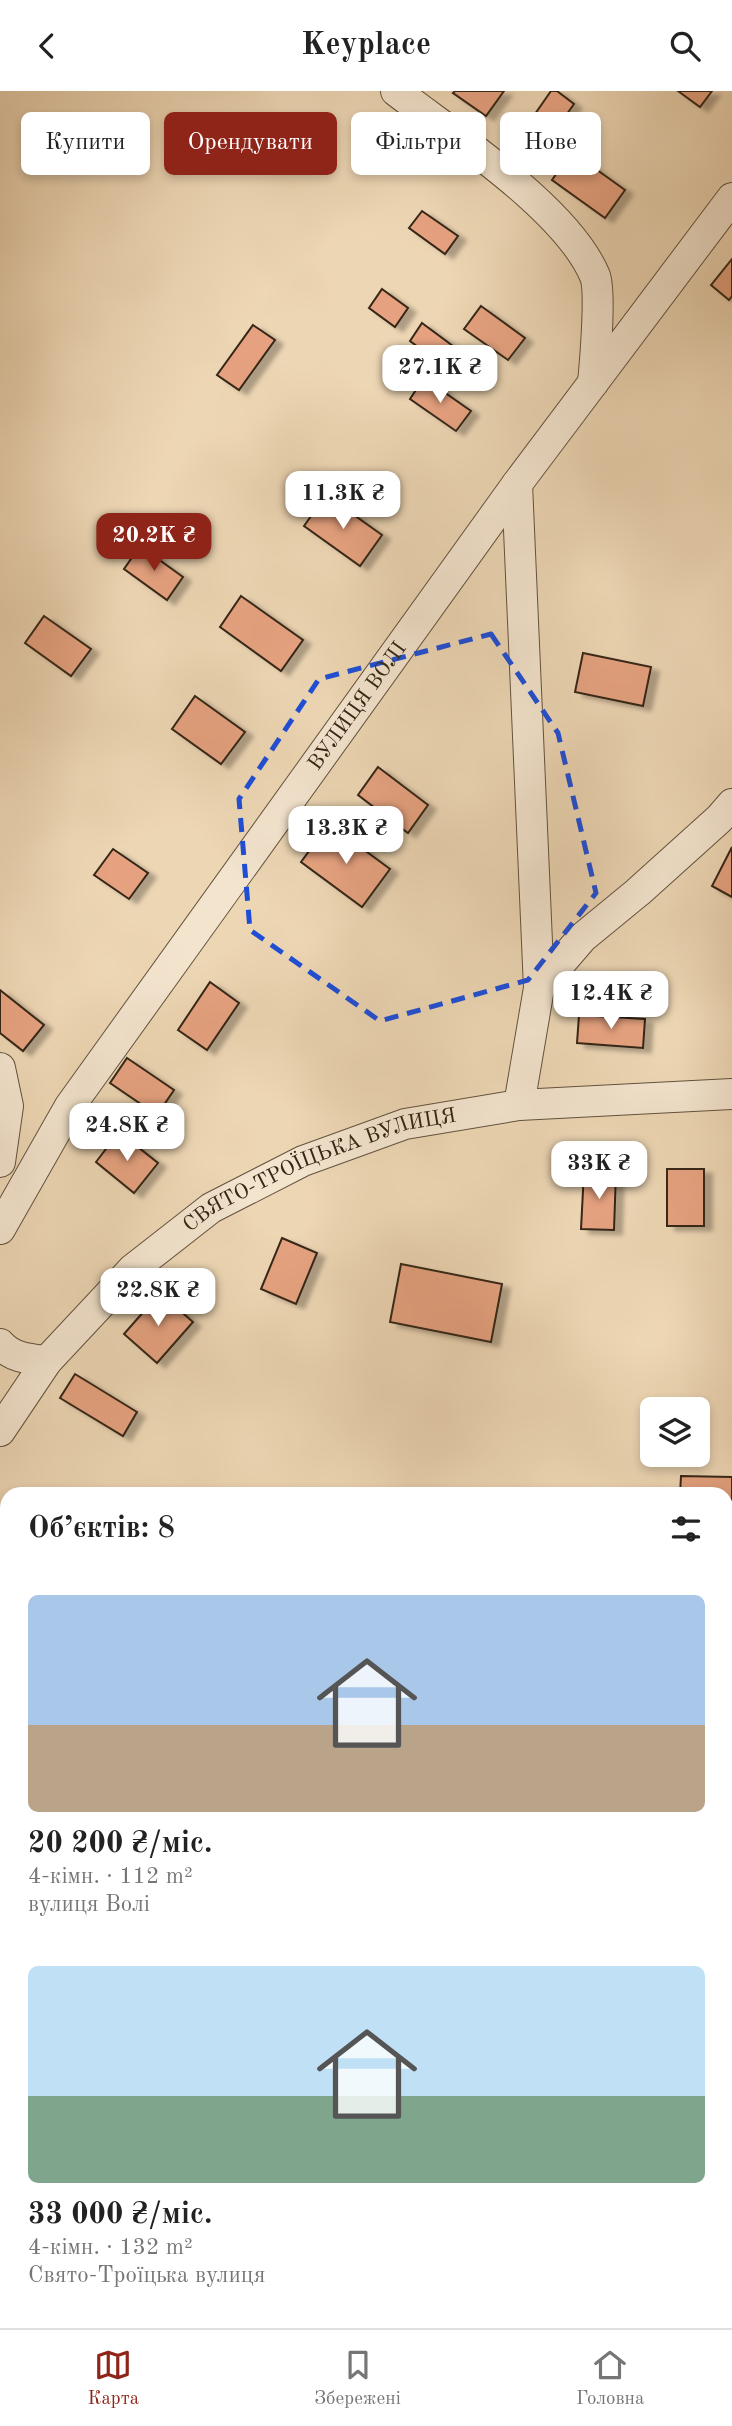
<!DOCTYPE html>
<html lang="uk">
<meta charset="utf-8">
<style>
:root{--surface:#fff;--page:#f6f6f6;--text:#222;--muted:#767676;--line:#e0e0e0;--accent:#8f2418}
body{margin:0;font-family:"Old Standard TT",serif;background:var(--page);color:var(--text);height:100vh;display:flex;flex-direction:column;font-size:26px;white-space:nowrap}
*{box-sizing:border-box;margin:0}
p{font-size:23px;color:var(--muted)}
.icon{flex:none;width:38px;height:38px;fill:none;stroke:currentColor;stroke-width:2;stroke-linecap:round;stroke-linejoin:round}
.map{position:relative;flex:1;overflow:hidden}
.drawer{position:absolute;left:0px;top:1396px;width:733px;height:842px;display:flex;flex-direction:column;background:var(--surface);border-radius:21px 21px 0 0;box-shadow:0 4px 10px #0003}
.drawer>*{flex:none}
.hud{position:absolute;left:21px;top:21px;width:691px;height:63px;display:flex;gap:14px}
.tools{position:absolute;left:640px;top:1306px;display:grid;gap:14px}
.tools a{display:grid;place-items:center;width:70px;height:70px;border-radius:10px;background:var(--surface);box-shadow:0 4px 10px #0003;font-size:35px}
.price{position:absolute;translate:-50% -60px;padding:0 16px;border-radius:14px;background:#fff;color:#222;font-size:23px;line-height:46px;filter:drop-shadow(0 2px 4px #0008)}
.price::after{content:'';position:absolute;left:50%;top:42px;width:21px;height:16px;margin-left:-10px;background:inherit;clip-path:polygon(0 0,100% 0,50% 100%)}
.price.on{background:var(--accent);color:#fff}
ul{padding:0;list-style:none}
li{display:grid;align-content:center;gap:14px;height:371px;padding:0 28px}
li span{display:grid;place-items:center;height:217px;border-radius:10px;color:#555}
li>.icon{margin-inline-start:auto}
span .icon{width:126px;height:126px;fill:#fffc;stroke-width:1}
li b{font-size:30px}
h2{display:flex;justify-content:space-between;align-items:center;height:84px;padding:0 28px;font-size:30px}
.chip{padding:0 24px;border-radius:10px;background:var(--surface);box-shadow:0 4px 10px #0003;font-size:24px;line-height:63px}
.chip.on{background:var(--accent);color:#fff}
header{display:flex;justify-content:space-between;align-items:center;height:91px;padding:0 28px;background:var(--surface);font-size:32px;font-weight:700}
.menu{display:flex;justify-content:space-around;align-items:center;height:98px;border-top:2px solid var(--line);background:var(--surface);font-size:19px;color:var(--muted)}
.menu a{display:grid;justify-items:center;gap:4px}
.menu .on{color:var(--accent)}
.map>svg:first-child{display:block}
.building{fill:#e6a280;stroke:#342617;stroke-width:2;filter:url(#shadow)}
.lines{fill:none;stroke-linecap:round;stroke-linejoin:round}
.street-casing{stroke:#62523e;stroke-width:32}
.street{stroke:#f3e4ce;stroke-width:30}
.marked{fill:none;stroke:#1d4ed8;stroke-width:5;stroke-dasharray:14 9;stroke-linejoin:round}
.labels{text-anchor:middle;dominant-baseline:central;stroke-width:7;stroke-linejoin:round;paint-order:stroke}
.street-label{font-size:21px;fill:#342617;stroke:#f3e4ce}
</style>
<header><svg class="icon" aria-label="back" viewBox="0 0 24 24"><path d="M15 5l-7 7 7 7"/></svg>Keyplace<svg class="icon" aria-label="search" viewBox="0 0 24 24"><circle cx="10" cy="10" r="6"/><path d="M15 15l6 6"/></svg></header>
<div class="map">
<svg width="732" height="2237" viewBox="0 0 732 2237">
<defs>
<filter id="shadow"><feDropShadow dx="8" dy="4.5" stdDeviation="2" flood-color="#0004"/></filter>
</defs>
<rect width="100%" height="100%" fill="#edd6b4"/>
<filter id="stains"><feTurbulence type="fractalNoise" baseFrequency=".00286" numOctaves="4"/><feColorMatrix values="0 0 0 0 .2 0 0 0 0 .09 0 0 0 0 .02 0 0 0 .5 -.17"/></filter>
<radialGradient id="worn" r=".72"><stop offset=".6" stop-color="#630" stop-opacity="0"/><stop offset="1" stop-color="#630" stop-opacity=".3"/></radialGradient>
<g class="building">
<polygon points="455,0 504,0 486,25 453,2"/>
<polygon points="551,0 557,0 574,13 549,48 528,33"/>
<polygon points="678,0 712,0 700,16"/>
<polygon points="572,61 625,99 605,127 552,89"/>
<polygon points="422,120 458,145 445,163 409,137"/>
<polygon points="732,168 732,205 729,209 711,194"/>
<polygon points="382,198 408,217 395,236 369,217"/>
<polygon points="481,215 525,247 508,269 464,238"/>
<polygon points="422,232 461,261 449,279 410,250"/>
<polygon points="253,234 275,249 239,299 217,284"/>
<polygon points="424,287 471,320 456,340 410,308"/>
<polygon points="326,404 382,444 360,475 304,435"/>
<polygon points="140,455 183,486 167,509 124,478"/>
<polygon points="241,505 303,549 281,580 220,536"/>
<polygon points="44,525 91,558 71,585 25,552"/>
<polygon points="583,562 651,576 643,615 575,601"/>
<polygon points="195,605 245,641 221,673 172,638"/>
<polygon points="378,676 428,714 408,742 358,704"/>
<polygon points="329,733 390,778 362,816 301,771"/>
<polygon points="732,756 732,806 712,795"/>
<polygon points="113,758 148,782 129,808 94,784"/>
<polygon points="210,891 239,912 207,959 178,939"/>
<polygon points="0,899 44,934 23,960 0,942"/>
<polygon points="579,924 645,928 643,957 577,952"/>
<polygon points="127,967 174,999 157,1024 110,992"/>
<polygon points="119,1041 158,1072 134,1102 96,1071"/>
<rect x="667" y="1078" width="37" height="57"/>
<polygon points="584,1080 616,1081 614,1139 581,1138"/>
<polygon points="282,1147 317,1162 296,1213 261,1198"/>
<polygon points="401,1173 502,1193 491,1251 390,1231"/>
<polygon points="160,1202 193,1231 157,1272 124,1243"/>
<polygon points="75,1283 137,1321 123,1345 60,1307"/>
<polygon points="681,1385 732,1386 732,1412 726,1412 726,1404 680,1404"/>
<rect x="726" y="1587" width="6" height="46"/>
<polygon points="726,1770 732,1770 732,1844 726,1843"/>
<rect x="0" y="1938" width="7" height="28"/>
<polygon points="726,2065 729,2065 728,2114 726,2114"/>
<polygon points="0,2186 7,2186 7,2229 0,2230"/>
<rect x="656" y="2231" width="69" height="6"/>
</g>
<g class="lines">
<g class="street-casing">
<g id="street">
<path d="M396,0C454,45 567,118 595,185C601,201 595,271 593,292"/>
<polyline points="517,393 539,897 519,1014"/>
<polyline points="539,897 582,847 638,801 719,728 732,713"/>
<polyline points="0,977 8,1015 0,1071"/>
<path id="s1" d="M0,1138L70,1015L517,393L732,107"/>
<path d="M0,1253C12,1267 30,1268 47,1270"/>
<path id="s2" d="M0,1340L47,1270L133,1178L211,1117L303,1070L405,1033L519,1014L732,1003"/>
<polyline points="726,1685 732,1685"/>
<polyline points="620,2237 620,2231"/>
</g>
</g>
<use href="#street" class="street"/>
</g>
<path class="marked" d="M491,543L558,642L596,802L528,889L380,930L250,839L239,708L319,588Z"/>
<g class="labels">
<g class="street-label">
<text stroke="none"><textPath href="#s1" startOffset="634">ВУЛИЦЯ ВОЛІ</textPath></text>
<text stroke="none"><textPath href="#s2" startOffset="425">СВЯТО-ТРОЇЦЬКА ВУЛИЦЯ</textPath></text>
</g>
</g>
<rect width="100%" height="100%" filter="url(#stains)"/>
<rect width="100%" height="100%" fill="url(#worn)"/>
</svg>
<div class="tools">
<a><svg class="icon" aria-label="layers" viewBox="0 0 24 24"><path d="M12 4l9 5-9 5-9-5zM3 14l9 5 9-5"/></svg></a>
</div>
<b class="price" style="left:440px;top:314px">27.1K ₴</b>
<b class="price" style="left:343px;top:440px">11.3K ₴</b>
<b class="price on" style="left:154px;top:482px">20.2K ₴</b>
<b class="price" style="left:346px;top:775px">13.3K ₴</b>
<b class="price" style="left:611px;top:940px">12.4K ₴</b>
<b class="price" style="left:127px;top:1072px">24.8K ₴</b>
<b class="price" style="left:599px;top:1110px">33K ₴</b>
<b class="price" style="left:158px;top:1237px">22.8K ₴</b>
<div class="hud">
<a class="chip">Купити</a>
<a class="chip on">Орендувати</a>
<a class="chip">Фільтри</a>
<a class="chip">Нове</a>
</div>
<section class="drawer">
<h2>Об’єктів: 8<svg class="icon" aria-label="filters" viewBox="0 0 24 24"><path d="M4 7h16M4 17h16"/><circle cx="9" cy="7" r="2"/><circle cx="15" cy="17" r="2"/></svg></h2>
<ul>
<li><span style="background:linear-gradient(#a9c7e8 60%,#b9a48a 0)"><svg class="icon" aria-label="home" viewBox="0 0 24 24"><path d="M3 11l9-7 9 7M6 9v11h12V9"/></svg></span><div><b>20 200 ₴/міс.</b><p>4-кімн. · 112 m²</p><p>вулиця Волі</p></div></li>
<li><span style="background:linear-gradient(#bfe0f5 60%,#7fa58c 0)"><svg class="icon" aria-label="home" viewBox="0 0 24 24"><path d="M3 11l9-7 9 7M6 9v11h12V9"/></svg></span><div><b>33 000 ₴/міс.</b><p>4-кімн. · 132 m²</p><p>Свято-Троїцька вулиця</p></div></li>
</ul>
</section>
</div>
<nav class="menu">
<a class="on"><svg class="icon" aria-label="map" viewBox="0 0 24 24"><path d="M3 6l6-2 6 2 6-2v14l-6 2-6-2-6 2zM9 4v14M15 6v14"/></svg>Карта</a>
<a><svg class="icon" aria-label="saved" viewBox="0 0 24 24"><path d="M7 4h10v16l-5-4-5 4z"/></svg>Збережені</a>
<a><svg class="icon" aria-label="home" viewBox="0 0 24 24"><path d="M3 11l9-7 9 7M6 9v11h12V9"/></svg>Головна</a>
</nav>
